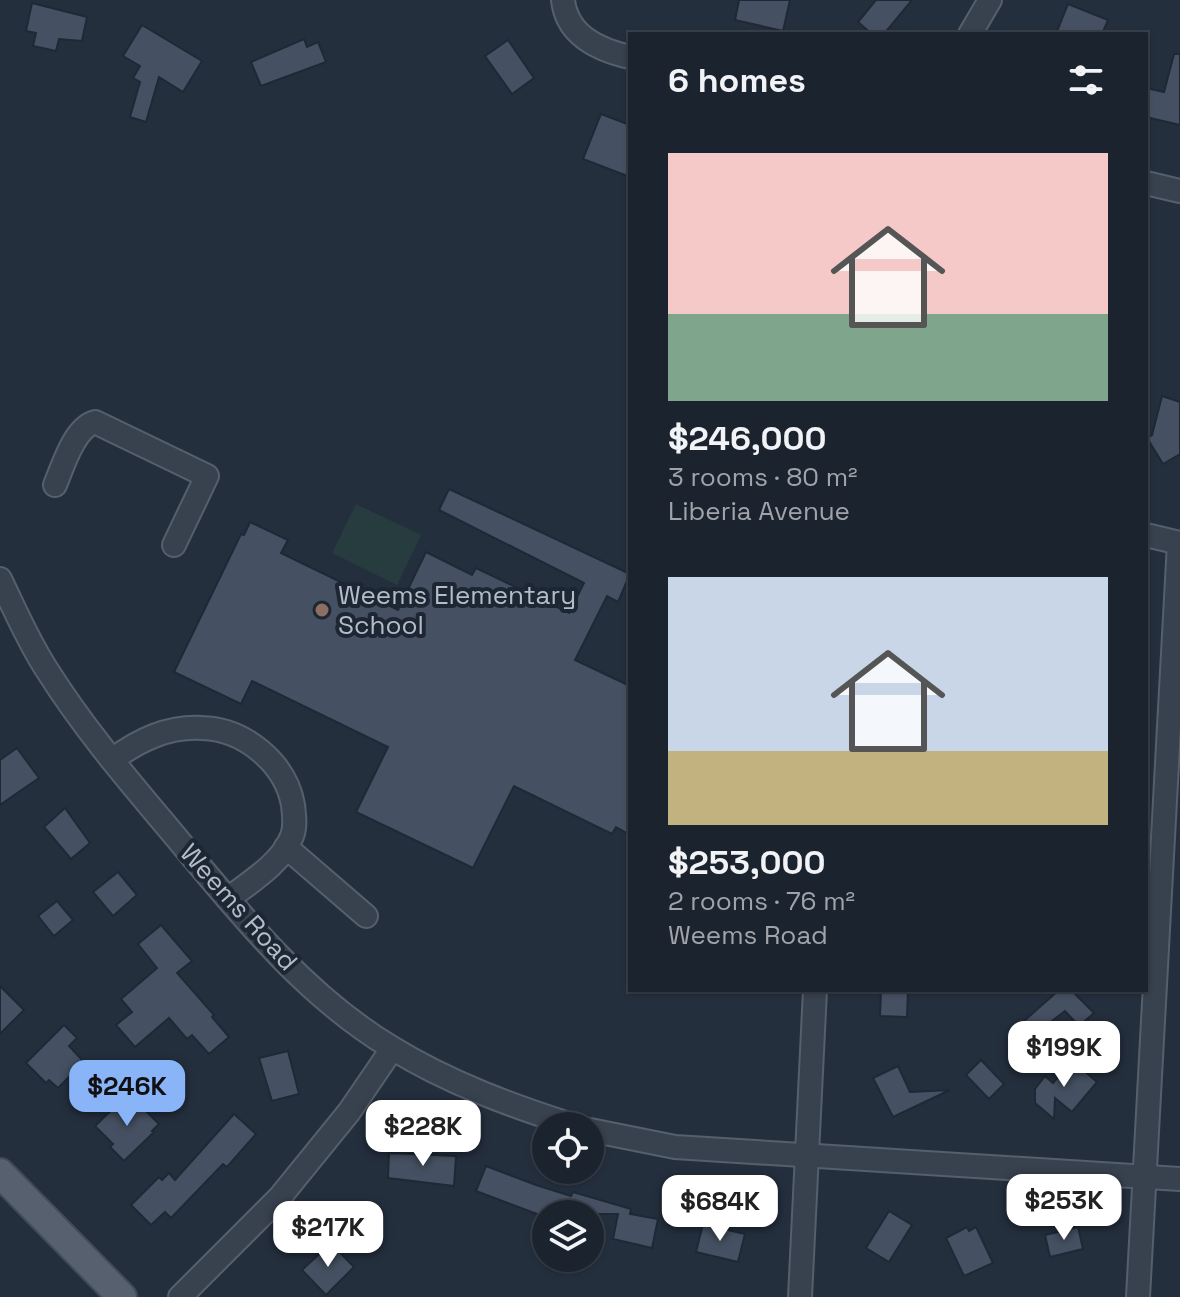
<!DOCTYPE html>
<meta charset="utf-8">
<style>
:root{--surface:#1b232e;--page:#282f3a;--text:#f1f3f6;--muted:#a0a4aa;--line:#39404a;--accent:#8ab4f8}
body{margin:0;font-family:"Space Grotesk",sans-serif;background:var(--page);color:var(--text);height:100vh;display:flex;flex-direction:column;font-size:30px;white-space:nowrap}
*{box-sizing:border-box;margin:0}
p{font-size:26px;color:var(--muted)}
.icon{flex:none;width:44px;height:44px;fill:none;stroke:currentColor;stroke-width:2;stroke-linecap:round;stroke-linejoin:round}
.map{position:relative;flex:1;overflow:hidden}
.details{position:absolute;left:628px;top:32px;width:520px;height:960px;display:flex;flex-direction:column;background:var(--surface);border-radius:0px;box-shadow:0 2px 6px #0004,0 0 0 2px var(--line)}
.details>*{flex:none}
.fabs{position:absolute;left:532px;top:1112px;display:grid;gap:16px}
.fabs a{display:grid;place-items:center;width:72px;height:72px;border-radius:50%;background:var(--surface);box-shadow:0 2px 6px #0004,0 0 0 2px var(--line);font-size:40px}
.price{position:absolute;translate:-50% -68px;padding:0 18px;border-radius:16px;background:#fff;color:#222;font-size:26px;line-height:52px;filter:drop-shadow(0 2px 4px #0008)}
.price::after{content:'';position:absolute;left:50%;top:48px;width:24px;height:18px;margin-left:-12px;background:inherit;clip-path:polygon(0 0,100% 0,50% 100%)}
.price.active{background:var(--accent);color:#111}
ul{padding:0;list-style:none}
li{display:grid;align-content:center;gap:16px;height:424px;padding:0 40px}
li span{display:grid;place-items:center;height:248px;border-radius:0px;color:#555}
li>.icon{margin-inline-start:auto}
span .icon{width:144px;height:144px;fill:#fffc;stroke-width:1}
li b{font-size:34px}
h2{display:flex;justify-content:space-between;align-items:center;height:96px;padding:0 40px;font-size:34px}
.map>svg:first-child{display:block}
.green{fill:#263c3f}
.building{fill:#455162;stroke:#1f2835;stroke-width:2}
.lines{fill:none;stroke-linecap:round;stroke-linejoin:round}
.minor-casing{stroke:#565f6c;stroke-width:26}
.major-casing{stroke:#414a57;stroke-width:32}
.minor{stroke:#38414e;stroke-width:22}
.major{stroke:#56606e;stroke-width:28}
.education-dot{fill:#8d6e63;stroke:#1d2633;stroke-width:3}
.labels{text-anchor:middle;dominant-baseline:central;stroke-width:8;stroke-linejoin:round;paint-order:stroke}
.poi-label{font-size:26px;fill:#b4bcc9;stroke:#1d2633;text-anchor:start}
.street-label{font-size:26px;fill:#b4bcc9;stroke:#1d2633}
</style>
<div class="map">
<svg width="1180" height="1297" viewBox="0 0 1180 1297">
<rect width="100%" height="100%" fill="#242f3e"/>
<polygon class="green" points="356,504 421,535 397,585 332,553"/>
<g class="building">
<polygon points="739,0 790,0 783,31 735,20"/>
<polygon points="876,0 912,0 884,34 872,34 858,22"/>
<polygon points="32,3 87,17 82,41 59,39 56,51 33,46 36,33 26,31"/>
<polygon points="1068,4 1108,20 1102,34 1056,34"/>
<polygon points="142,25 202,61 183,92 159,77 146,122 130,117 140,82 133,78 140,66 123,56"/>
<polygon points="304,39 307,47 318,42 326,62 261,86 251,62"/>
<polygon points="508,40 534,78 512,94 485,56"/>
<polygon points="1174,54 1180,54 1180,125 1146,117 1146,88 1164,92"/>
<polygon points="601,114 630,125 630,177 583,159"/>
<polygon points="1162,396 1180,402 1180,454 1163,464 1147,438 1152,435"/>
<polygon points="449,489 630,574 618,602 607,596 575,660 630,686 630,835 616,827 612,834 514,786 473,868 356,812 388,747 252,681 241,704 174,672 241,534 244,535 250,522 288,540 281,553 398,610 426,552 472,575 476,568 569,613 584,583 439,510"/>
<polygon points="17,748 39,778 0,805 0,760"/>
<polygon points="65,808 90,843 71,859 44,827"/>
<polygon points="118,872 137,895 113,916 93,892"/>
<polygon points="57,901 73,920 54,936 38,916"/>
<polygon points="161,925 192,961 177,973 214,1015 212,1017 229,1037 209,1054 192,1035 187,1039 169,1018 135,1047 116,1025 132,1012 121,999 157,968 138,944"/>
<polygon points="0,986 24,1010 0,1034"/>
<polygon points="881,990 908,990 907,1017 880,1016"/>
<polygon points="1059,990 1071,990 1094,1013 1079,1026 1065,1011 1027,1040 1016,1028"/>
<polygon points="64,1025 77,1038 69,1046 84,1062 58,1088 49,1080 46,1083 26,1063"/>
<polygon points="288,1051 299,1094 272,1101 259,1058"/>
<polygon points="981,1060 1004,1084 989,1099 966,1075"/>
<polygon points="1072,1060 1097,1082 1072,1112 1055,1098 1054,1119 1035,1103 1035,1089 1045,1076 1053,1083"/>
<polygon points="898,1066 910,1092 950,1090 893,1117 873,1078"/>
<polygon points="122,1100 132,1109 138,1103 159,1124 152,1131 154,1132 124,1161 110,1147 113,1144 95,1126"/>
<polygon points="234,1114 256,1134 227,1167 223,1164 171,1218 165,1212 151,1225 131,1205 159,1177 162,1180 169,1173 175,1180"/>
<polygon points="389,1153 456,1156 454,1186 388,1178"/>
<polygon points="486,1166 536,1185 571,1196 573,1192 631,1209 630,1214 658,1219 652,1248 613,1239 618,1214 537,1214 476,1191"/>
<polygon points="889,1211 912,1225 889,1262 866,1248"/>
<polygon points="703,1224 745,1234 738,1262 696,1252"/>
<polygon points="967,1227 969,1231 976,1227 993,1263 964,1276 946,1238"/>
<polygon points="1078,1227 1083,1249 1050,1257 1045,1235"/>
<polygon points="331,1243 354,1267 326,1295 302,1270"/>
</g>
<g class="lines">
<g class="minor-casing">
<g id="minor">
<path d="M563,0C567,36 599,50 630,57"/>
<polyline points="970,34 990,0"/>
<polyline points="1146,183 1180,191"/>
<path d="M55,485C63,466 74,428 95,422L207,476L174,545"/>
<polyline points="1146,535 1180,543"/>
<path d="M0,579C15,610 28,641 47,670C86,732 134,787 180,842C243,918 307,997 392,1048C449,1083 512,1106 575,1126"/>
<path d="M112,760C139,740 168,726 202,728C245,729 286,764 293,805C294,815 296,826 292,836C282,863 250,882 228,899"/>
<polyline points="286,847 366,916"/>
<polyline points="590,1130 675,1147 1180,1179"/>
<polyline points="180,1297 280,1197 349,1112 392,1049"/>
<polyline points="800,1297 815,990"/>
<polyline points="1138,1297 1179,543"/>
</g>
</g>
<g class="major-casing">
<polyline id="major" points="0,1173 122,1297"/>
</g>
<use href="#minor" class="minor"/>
<use href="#major" class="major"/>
</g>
<circle class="education-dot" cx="322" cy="610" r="8"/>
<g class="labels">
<g class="poi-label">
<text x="338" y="595">Weems Elementary<tspan x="338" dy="30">School</tspan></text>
</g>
<g class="street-label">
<text transform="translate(239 907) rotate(48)">Weems Road</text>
</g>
</g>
</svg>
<div class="fabs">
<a><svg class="icon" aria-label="locate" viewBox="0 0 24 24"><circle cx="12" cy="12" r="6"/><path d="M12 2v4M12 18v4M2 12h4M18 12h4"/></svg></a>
<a><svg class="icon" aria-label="layers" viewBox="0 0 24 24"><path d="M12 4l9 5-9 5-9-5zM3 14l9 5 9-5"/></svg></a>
</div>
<b class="price" style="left:1064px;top:1089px">$199K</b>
<b class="price active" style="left:127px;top:1128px">$246K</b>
<b class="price" style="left:423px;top:1168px">$228K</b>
<b class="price" style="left:1064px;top:1242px">$253K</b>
<b class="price" style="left:720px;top:1243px">$684K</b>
<b class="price" style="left:328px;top:1269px">$217K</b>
<section class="details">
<h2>6 homes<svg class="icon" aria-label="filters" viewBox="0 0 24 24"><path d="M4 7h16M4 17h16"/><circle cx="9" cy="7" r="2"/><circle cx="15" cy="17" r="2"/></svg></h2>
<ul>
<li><span style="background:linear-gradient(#f6c9c9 65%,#7fa58c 0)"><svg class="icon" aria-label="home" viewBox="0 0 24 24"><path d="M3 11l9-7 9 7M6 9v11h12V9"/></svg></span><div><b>$246,000</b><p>3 rooms · 80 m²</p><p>Liberia Avenue</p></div></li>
<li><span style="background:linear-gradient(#c9d6e8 70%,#c2b280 0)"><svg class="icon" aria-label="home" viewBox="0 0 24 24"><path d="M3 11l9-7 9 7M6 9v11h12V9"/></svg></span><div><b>$253,000</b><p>2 rooms · 76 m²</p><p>Weems Road</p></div></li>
</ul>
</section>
</div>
